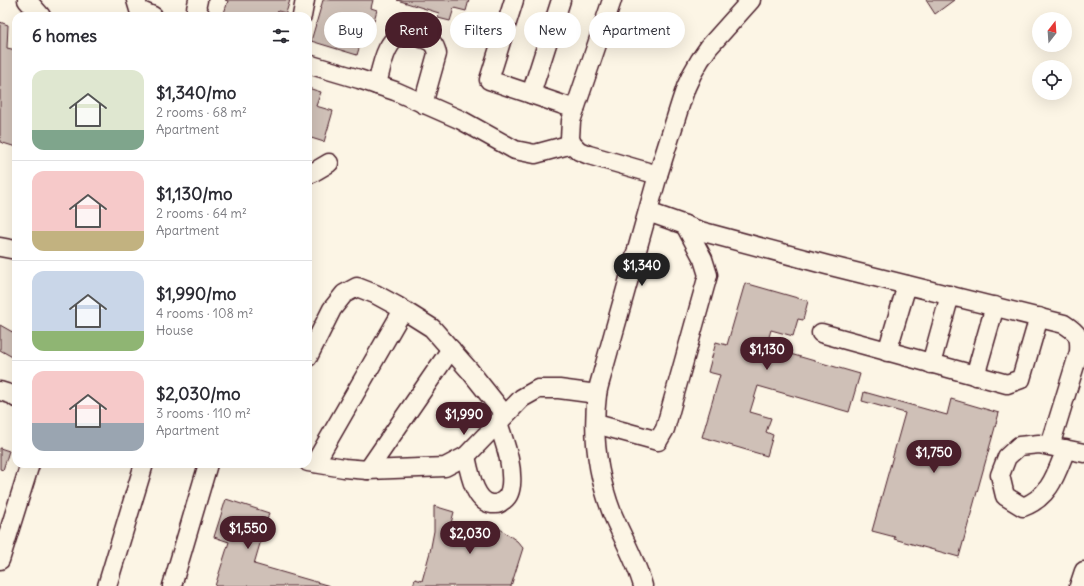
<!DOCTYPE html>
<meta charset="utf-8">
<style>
:root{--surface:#fff;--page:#f7f7f7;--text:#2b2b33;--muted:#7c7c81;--line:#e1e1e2;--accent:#4a1f2b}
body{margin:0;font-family:Delius,sans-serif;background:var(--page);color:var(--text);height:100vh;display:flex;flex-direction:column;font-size:15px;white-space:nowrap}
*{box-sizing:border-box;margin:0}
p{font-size:13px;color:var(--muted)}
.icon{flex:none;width:22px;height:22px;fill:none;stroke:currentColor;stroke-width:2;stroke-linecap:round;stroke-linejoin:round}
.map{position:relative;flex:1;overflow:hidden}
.panel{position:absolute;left:12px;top:12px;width:300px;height:456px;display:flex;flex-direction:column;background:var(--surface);border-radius:12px;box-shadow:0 4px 16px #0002}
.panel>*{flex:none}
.guide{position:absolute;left:324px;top:12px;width:380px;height:36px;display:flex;gap:8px}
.needle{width:26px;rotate:17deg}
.controls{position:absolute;left:1032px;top:12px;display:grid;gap:8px}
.controls a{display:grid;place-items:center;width:40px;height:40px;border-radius:50%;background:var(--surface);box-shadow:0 4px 16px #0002;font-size:20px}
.price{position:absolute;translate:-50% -34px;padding:0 9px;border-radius:14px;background:var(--accent);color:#fff;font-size:13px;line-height:26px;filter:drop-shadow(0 1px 2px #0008)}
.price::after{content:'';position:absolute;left:50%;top:24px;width:12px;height:9px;margin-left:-6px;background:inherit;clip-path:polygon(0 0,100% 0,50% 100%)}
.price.current{background:#222;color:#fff}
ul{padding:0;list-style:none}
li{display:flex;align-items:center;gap:12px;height:100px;padding:0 20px}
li+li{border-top:1px solid var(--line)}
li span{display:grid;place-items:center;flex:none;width:112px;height:80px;border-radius:12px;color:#555}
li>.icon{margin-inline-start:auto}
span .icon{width:48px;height:48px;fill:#fffc;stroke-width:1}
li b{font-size:17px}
h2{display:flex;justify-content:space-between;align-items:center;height:48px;padding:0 20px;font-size:17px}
.pill{padding:0 14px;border-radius:18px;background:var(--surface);box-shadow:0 4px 16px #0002;font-size:14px;line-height:36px}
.pill.current{background:var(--accent);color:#fff}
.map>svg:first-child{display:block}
.building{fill:#cfc0b7;stroke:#4a1f2b}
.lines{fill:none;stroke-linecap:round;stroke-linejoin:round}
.minor-casing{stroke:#4a1f2b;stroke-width:21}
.minor{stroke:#fcf5e5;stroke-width:18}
</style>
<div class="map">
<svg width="1084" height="586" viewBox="0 0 1084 586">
<rect width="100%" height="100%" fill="#fcf5e5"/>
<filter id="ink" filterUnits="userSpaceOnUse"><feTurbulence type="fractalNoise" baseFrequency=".025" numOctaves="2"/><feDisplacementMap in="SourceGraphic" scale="8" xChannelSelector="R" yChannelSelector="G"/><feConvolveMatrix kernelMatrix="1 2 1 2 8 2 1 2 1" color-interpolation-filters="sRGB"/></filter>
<g filter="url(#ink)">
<g class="building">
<polygon points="225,0 290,0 286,13 278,11 276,16 223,16 228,1"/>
<polygon points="323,0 373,0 371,8 377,10 370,34 364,32 357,55 311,41"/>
<polygon points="397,0 469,0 466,11 454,8 450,21 438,18 439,13"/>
<polygon points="926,0 954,0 935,14"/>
<polygon points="0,22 8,25 7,48 16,50 16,147 0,142"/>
<polygon points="308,88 321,92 316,106 333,111 324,142 308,137"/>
<polygon points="745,283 808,301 803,320 798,319 793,336 771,330 766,347 860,374 849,412 758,386 750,412 771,418 766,432 773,435 767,456 702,437 720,375 708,372 716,342 727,345"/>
<polygon points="0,325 16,334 16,359 0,350"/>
<polygon points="864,392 947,415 951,399 999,413 959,557 894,539 895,537 872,531 905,413 862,401"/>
<polygon points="0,448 9,451 3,470 0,469"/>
<polygon points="226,499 269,513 254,564 330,586 215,586 229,542 214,537"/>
<polygon points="434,506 454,512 450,527 458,524 479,523 500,529 517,541 523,548 511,586 413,586 415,579 422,581 430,552 434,531"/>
</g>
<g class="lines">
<g class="minor-casing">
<g id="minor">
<polyline points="27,0 41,16"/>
<polyline points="136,0 139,10 153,16"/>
<polyline points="198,0 196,9 201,16"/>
<polyline points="514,0 489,80 531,94"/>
<polyline points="561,0 531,94 575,109"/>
<polyline points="302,16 305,0"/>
<polyline points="308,64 359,79 395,91 461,120 515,150 535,154 572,144 579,151 589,155 658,175"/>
<path d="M377,85C381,69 386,32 409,34C413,35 417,37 421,38C431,41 435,43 437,54L423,104"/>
<polyline points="572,144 570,138 571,121 612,0"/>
<polyline points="308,174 312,173 329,163"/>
<path d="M648,212L685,225L700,231L827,265L1064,324C1078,333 1080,336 1079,352L1050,446"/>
<polyline points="0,247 16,250"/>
<polyline points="821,333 1007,384 1021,379 1039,317"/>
<polyline points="887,352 907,285"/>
<polyline points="308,357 332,309 344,294 357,287 375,294 397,306 432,328 470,371 505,415"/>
<polyline points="931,364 950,295"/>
<polyline points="975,376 995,306"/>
<polyline points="0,391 13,395 16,398"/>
<polyline points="596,424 658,441 665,429 708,275 703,259 685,225"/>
<path d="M1066,449C1056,474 1050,497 1023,507L1005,496L1000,475L1007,457L1019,446L1039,444L1084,453"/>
<path d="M466,456C469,470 474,502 492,504C496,504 498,505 501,502C508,498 510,493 511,485C513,463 504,442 498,422"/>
<polyline points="308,462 344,468 368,470 445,467 466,456 522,398 538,389 559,389 597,394"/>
<polyline points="315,463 403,310"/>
<polyline points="368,470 451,349"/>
<polyline points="0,560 30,464"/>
<polyline points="107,586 144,464"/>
<polyline points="172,586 208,464"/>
<path d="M643,586C636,560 622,537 612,513C598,476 592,435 597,395C598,387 601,379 603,371L658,175L681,102L686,87L692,74L700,60L709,47L751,0"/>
<polyline points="1079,586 1084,571"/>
</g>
</g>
<use href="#minor" class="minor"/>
</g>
</g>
</svg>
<div class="controls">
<a><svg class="needle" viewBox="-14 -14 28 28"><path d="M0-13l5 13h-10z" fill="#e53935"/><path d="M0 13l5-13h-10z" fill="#7c7c81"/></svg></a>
<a><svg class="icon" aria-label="locate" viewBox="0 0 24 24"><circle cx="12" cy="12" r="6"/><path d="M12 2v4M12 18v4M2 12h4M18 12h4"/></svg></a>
</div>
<b class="price current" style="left:642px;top:287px">$1,340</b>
<b class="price" style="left:767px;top:371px">$1,130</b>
<b class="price" style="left:464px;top:436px">$1,990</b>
<b class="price" style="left:934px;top:474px">$1,750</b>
<b class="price" style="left:248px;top:550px">$1,550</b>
<b class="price" style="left:470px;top:555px">$2,030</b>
<div class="guide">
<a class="pill">Buy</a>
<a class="pill current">Rent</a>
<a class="pill">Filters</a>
<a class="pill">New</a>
<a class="pill">Apartment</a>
</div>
<section class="panel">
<h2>6 homes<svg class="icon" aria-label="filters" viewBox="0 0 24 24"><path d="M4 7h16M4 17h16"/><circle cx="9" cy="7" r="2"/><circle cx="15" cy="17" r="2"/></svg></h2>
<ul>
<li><span style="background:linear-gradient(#dfe7d0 75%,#7fa58c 0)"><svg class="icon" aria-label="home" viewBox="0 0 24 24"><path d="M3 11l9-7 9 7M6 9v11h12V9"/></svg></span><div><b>$1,340/mo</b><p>2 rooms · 68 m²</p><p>Apartment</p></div></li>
<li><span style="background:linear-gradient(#f6c9c9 75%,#c2b280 0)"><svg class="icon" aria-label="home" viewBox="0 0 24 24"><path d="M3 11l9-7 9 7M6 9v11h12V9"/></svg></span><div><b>$1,130/mo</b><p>2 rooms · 64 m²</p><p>Apartment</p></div></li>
<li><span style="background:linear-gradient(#c9d6e8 75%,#8fb573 0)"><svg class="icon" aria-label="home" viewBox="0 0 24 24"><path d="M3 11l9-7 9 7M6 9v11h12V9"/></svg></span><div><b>$1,990/mo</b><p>4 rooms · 108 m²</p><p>House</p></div></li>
<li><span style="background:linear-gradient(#f6c9c9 65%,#9aa5b1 0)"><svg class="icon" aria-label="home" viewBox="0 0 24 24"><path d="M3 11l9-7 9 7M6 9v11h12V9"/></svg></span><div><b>$2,030/mo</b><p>3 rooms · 110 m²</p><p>Apartment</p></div></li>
</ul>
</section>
</div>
